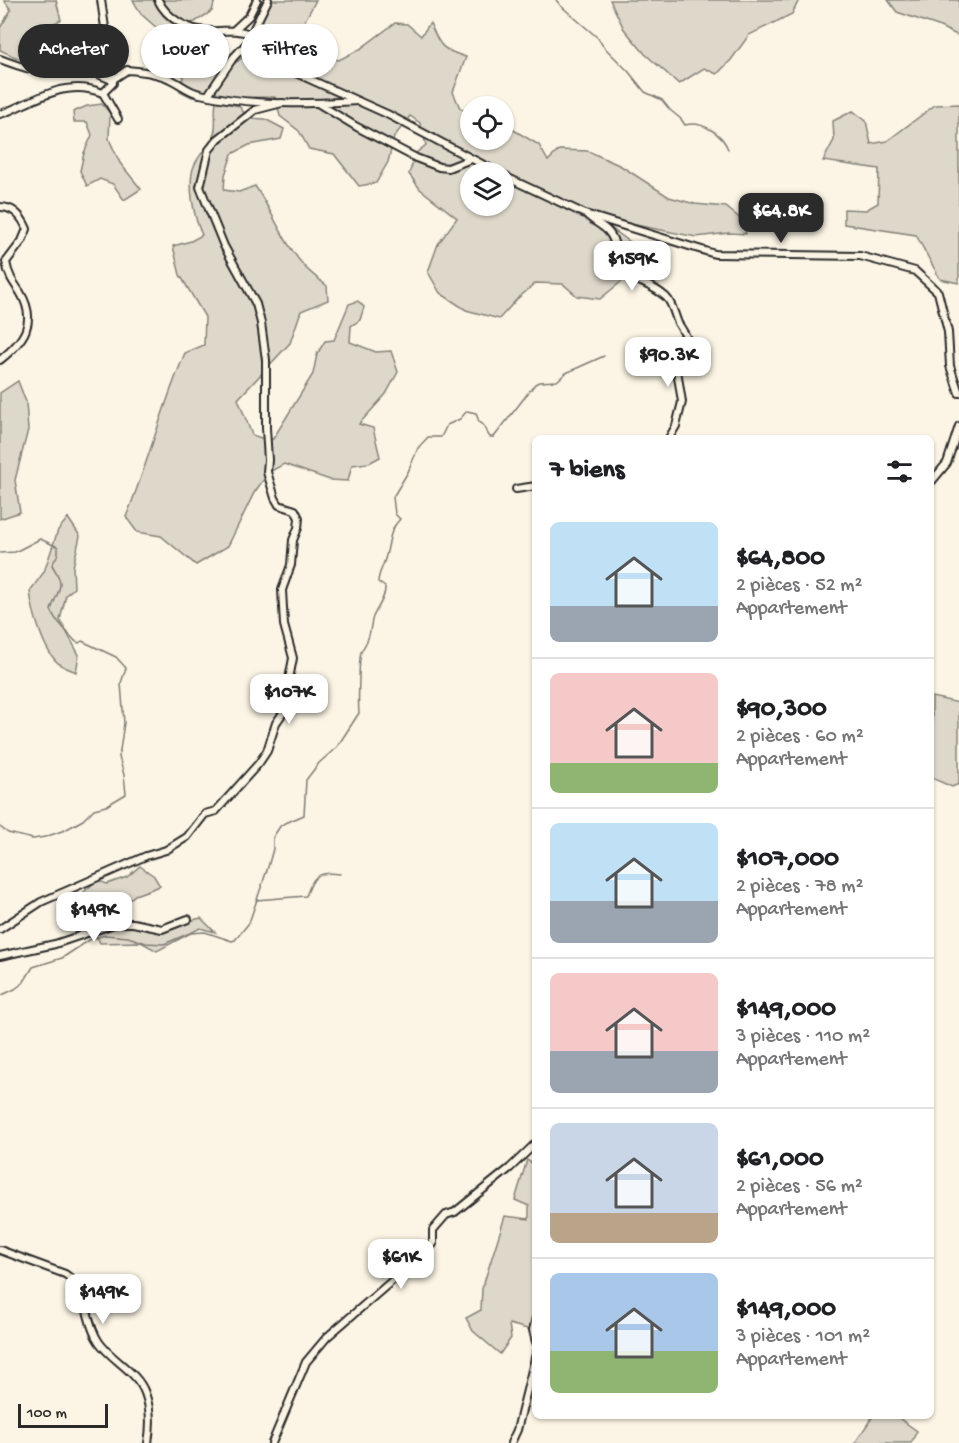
<!DOCTYPE html>
<html lang="fr">
<meta charset="utf-8">
<style>
:root{--surface:#fff;--page:#f2f2f2;--text:#202124;--muted:#757577;--line:#e0e0e0;--accent:#2b2b2b}
body{margin:0;font-family:"Gochi Hand",sans-serif;background:var(--page);color:var(--text);height:100vh;display:flex;flex-direction:column;font-size:22px;white-space:nowrap}
*{box-sizing:border-box;margin:0}
p{font-size:20px;color:var(--muted)}
.icon{flex:none;width:33px;height:33px;fill:none;stroke:currentColor;stroke-width:2;stroke-linecap:round;stroke-linejoin:round}
.map{position:relative;flex:1;overflow:hidden}
.side{position:absolute;left:532px;top:435px;width:402px;height:984px;display:flex;flex-direction:column;background:var(--surface);border-radius:9px;box-shadow:0 2px 4px #0004}
.side>*{flex:none}
.guide{position:absolute;left:18px;top:24px;width:424px;height:54px;display:flex;gap:12px}
.buttons{position:absolute;left:460px;top:96px;display:grid;gap:12px}
.buttons a{display:grid;place-items:center;width:54px;height:54px;border-radius:50%;background:var(--surface);box-shadow:0 2px 4px #0004;font-size:30px}
.scale{position:absolute;left:18px;bottom:15px;width:90px;box-sizing:border-box;padding-left:6px;border:3px solid #2b2b2b;border-top:0;font-size:16px;line-height:21px;white-space:nowrap;color:#2b2b2b;-webkit-text-stroke:4px #fcf5e5;paint-order:stroke}
.price{position:absolute;translate:-50% -51px;padding:0 14px;border-radius:12px;background:#fff;color:#222;font-size:20px;line-height:39px;filter:drop-shadow(0 2px 3px #0008)}
.price::after{content:'';position:absolute;left:50%;top:36px;width:18px;height:14px;margin-left:-9px;background:inherit;clip-path:polygon(0 0,100% 0,50% 100%)}
.price.active{background:var(--accent);color:#fff}
ul{padding:0;list-style:none}
li{display:flex;align-items:center;gap:18px;height:150px;padding:0 18px}
li+li{border-top:2px solid var(--line)}
li span{display:grid;place-items:center;flex:none;width:168px;height:120px;border-radius:9px;color:#555}
li>.icon{margin-inline-start:auto}
span .icon{width:72px;height:72px;fill:#fffc;stroke-width:1}
li b{font-size:26px}
h2{display:flex;justify-content:space-between;align-items:center;height:72px;padding:0 18px;font-size:26px}
.chip{padding:0 21px;border-radius:27px;background:var(--surface);box-shadow:0 2px 4px #0004;font-size:21px;line-height:54px}
.chip.active{background:var(--accent);color:#fff}
.map>svg:first-child{display:block}
.green{fill:#ded8ca;stroke:#84827a;stroke-width:1.5;fill-rule:evenodd}
.lines{fill:none;stroke-linecap:round;stroke-linejoin:round}
.stream{stroke:#7d7b74;stroke-width:1.5}
.street-casing{stroke:#2b2b2b;stroke-width:10}
.street{stroke:#fcf5e5;stroke-width:6}
</style>
<div class="map">
<svg width="959" height="1443" viewBox="0 0 959 1443">
<rect width="100%" height="100%" fill="#fcf5e5"/>
<filter id="ink" filterUnits="userSpaceOnUse"><feTurbulence type="fractalNoise" baseFrequency=".0167" numOctaves="2"/><feDisplacementMap in="SourceGraphic" scale="12" xChannelSelector="R" yChannelSelector="G"/><feConvolveMatrix kernelMatrix="1 2 1 2 8 2 1 2 1" color-interpolation-filters="sRGB"/></filter>
<g filter="url(#ink)">
<g class="green">
<polygon points="4,0 56,0 61,20 26,35 22,60 0,50 0,28 11,10"/>
<polygon points="133,0 215,0 212,11 195,22 158,29 141,14"/>
<path d="M267,0H316L295,39L292,51L339,60L360,49L395,23L407,24L421,36L430,23C440,46 440,49 466,57L453,92L460,108L471,115V140H504V118L509,116L512,129L539,145L548,161L559,150L588,151L621,166L669,197L695,204L726,207L742,220L746,234L729,233L696,237L596,217L633,244L654,255L600,299L577,296L563,284L536,283L517,299L499,319L466,310L440,293L428,272L438,244L457,218L420,189L409,174L416,153L426,145L420,123L410,116L394,137L388,162L376,183L359,186L334,154L309,149L299,131L280,116L275,97L202,98L192,97L180,91L184,72L210,52L223,69C261,54 251,31 267,0ZM471,172H504V206H471Z"/>
<polygon points="610,0 799,0 792,14 749,35 731,60 717,74 704,68 679,84 645,54 624,29"/>
<polygon points="888,0 959,0 959,36 938,26 897,12"/>
<path d="M216,101L239,106L248,118L265,119L284,129L281,139L249,145L232,154L225,175L224,190L239,192L255,186C273,212 284,244 305,267C311,274 320,280 327,286L328,300L301,311L290,343L238,399L252,435L264,439H273L313,374L317,354L325,341L334,340L349,304L358,301L364,307L360,320L351,326L350,342L376,352L391,351L398,372L386,394L359,424L373,428L380,457L369,463L352,465L348,481L330,480L284,464L269,472L254,493L228,546L196,565L161,536L137,532L126,517C148,463 162,407 185,353L204,345L205,317L180,275L173,246L191,241L202,235C194,218 187,184 194,166C199,154 210,145 214,134C217,125 214,112 216,101Z"/>
<polygon points="102,104 110,113 109,139 120,163 141,189 124,200 113,184 100,179 87,186 80,171 84,153 92,135 87,122 74,122 73,112 87,106"/>
<polygon points="959,104 959,283 940,279 916,235 844,224 844,209 866,210 878,203 879,169 823,161 834,140 833,121 853,111 866,121 871,144 887,141 935,105"/>
<polygon points="18,381 26,402 28,430 15,480 20,512 0,519 0,393"/>
<path d="M68,518L80,536L73,567L74,588L66,595L60,620L79,655L76,672C70,669 62,667 58,663C43,650 32,610 30,591L44,572L58,530Z"/>
<polygon points="932,697 959,703 959,784 952,787 932,778"/>
<path d="M140,866L154,876L160,886L135,895L121,908L127,926C154,928 176,925 201,918L215,932L200,928L157,951L141,942L100,943L91,925L84,892L97,880L107,884L127,877Z"/>
<polygon points="527,1160 536,1166 535,1331 509,1324 511,1338 500,1354 473,1331 466,1318 481,1310 482,1289 505,1216 529,1219 529,1206 515,1200"/>
<polygon points="873,1416 896,1416 917,1431 911,1443 855,1443"/>
</g>
<g class="lines">
<g class="stream">
<path d="M556,0L561,6L598,38L603,46L628,71L645,92L662,100L670,110L681,119L685,125C702,120 722,134 728,149"/>
<path d="M0,553L15,552L40,539L58,547V554L52,565C66,587 59,587 51,610L55,618L75,641L79,643L82,641L116,657L126,668L121,683L124,723L119,757L124,775L126,794L106,806L94,809L83,820L65,830L45,837L33,839L8,833L0,827"/>
<path d="M256,900L306,896C314,876 316,871 340,874"/>
<path d="M0,996L15,989L23,983L33,967L62,958L91,939L105,935L128,937L146,943L164,944L190,933L205,932L232,941L235,940L249,923L268,867L273,849V837L281,825L304,815L306,780L319,763L337,747L359,713C358,705 359,658 361,652C364,646 368,641 369,635C371,629 371,622 373,617C377,608 386,597 385,587L378,582C378,574 383,567 385,559C390,544 388,531 400,519L395,514L393,497L408,472L418,448L428,437H441L447,425L460,419L467,411L476,413L479,422C487,425 485,432 490,437H494L535,384L539,382L557,381L566,373L604,356"/>
</g>
<g class="street-casing">
<g id="street">
<polyline points="101,0 113,83 103,93 118,119"/>
<path d="M158,0C167,19 188,30 208,31C227,32 231,28 251,34L250,40L233,58L208,95"/>
<polyline points="268,0 251,34 287,69 387,114 497,172"/>
<polyline points="235,29 249,16 257,0"/>
<path d="M0,59C29,70 48,77 78,66L112,80L127,70C141,71 159,73 172,80C182,85 189,92 200,94C252,106 306,104 358,101"/>
<polyline points="319,104 357,127 416,158 439,167 448,168 471,159"/>
<path d="M0,114C8,112 15,108 22,105C50,92 73,81 103,93"/>
<polyline points="504,176 585,214 715,254 860,256 915,271 938,292 948,332 950,366 959,393"/>
<path d="M0,207C14,207 22,217 27,229L22,241L6,262C8,275 13,282 20,292C38,322 24,341 0,360"/>
<path d="M588,216C598,225 610,228 614,242L604,265L606,268C625,276 650,283 666,297C673,304 674,314 678,323C684,333 691,341 687,353C677,357 669,362 667,374"/>
<polyline points="669,438 676,426 682,402 677,370 687,354"/>
<polyline points="932,481 947,463 959,426"/>
<polyline points="516,489 536,486"/>
<polyline points="0,929 41,902 146,856 166,850 187,837 205,814 216,811 259,763 267,751 276,723 289,704 289,679 293,658 284,625 282,590 291,565 293,540 298,528 299,518 295,510 279,505 275,498 267,472 268,460 266,428 266,360 261,323 256,304 224,246 200,187 209,150 218,139 255,110 282,103"/>
<polyline points="0,956 55,944 117,923 133,923 162,929 188,919"/>
<path d="M0,1250L65,1274C91,1291 83,1319 99,1342C112,1361 137,1371 145,1393C151,1409 151,1426 148,1443"/>
<polyline points="536,1318 533,1330 536,1342"/>
<polyline points="272,1443 306,1362 327,1337 393,1280 418,1264 433,1244 433,1230 446,1215 455,1212 510,1168 536,1143"/>
<polyline points="511,1443 517,1430 536,1354"/>
</g>
</g>
<use href="#street" class="street"/>
</g>
</g>
</svg>
<div class="buttons">
<a><svg class="icon" aria-label="locate" viewBox="0 0 24 24"><circle cx="12" cy="12" r="6"/><path d="M12 2v4M12 18v4M2 12h4M18 12h4"/></svg></a>
<a><svg class="icon" aria-label="layers" viewBox="0 0 24 24"><path d="M12 4l9 5-9 5-9-5zM3 14l9 5 9-5"/></svg></a>
</div>
<div class="scale">100 m</div>
<b class="price active" style="left:781px;top:244px">$64.8K</b>
<b class="price" style="left:632px;top:292px">$159K</b>
<b class="price" style="left:668px;top:388px">$90.3K</b>
<b class="price" style="left:289px;top:725px">$107K</b>
<b class="price" style="left:94px;top:943px">$149K</b>
<b class="price" style="left:401px;top:1290px">$61K</b>
<b class="price" style="left:103px;top:1325px">$149K</b>
<div class="guide">
<a class="chip active">Acheter</a>
<a class="chip">Louer</a>
<a class="chip">Filtres</a>
</div>
<section class="side">
<h2>7 biens<svg class="icon" aria-label="filters" viewBox="0 0 24 24"><path d="M4 7h16M4 17h16"/><circle cx="9" cy="7" r="2"/><circle cx="15" cy="17" r="2"/></svg></h2>
<ul>
<li><span style="background:linear-gradient(#bfe0f5 70%,#9aa5b1 0)"><svg class="icon" aria-label="home" viewBox="0 0 24 24"><path d="M3 11l9-7 9 7M6 9v11h12V9"/></svg></span><div><b>$64,800</b><p>2 pièces · 52 m²</p><p>Appartement</p></div></li>
<li><span style="background:linear-gradient(#f6c9c9 75%,#8fb573 0)"><svg class="icon" aria-label="home" viewBox="0 0 24 24"><path d="M3 11l9-7 9 7M6 9v11h12V9"/></svg></span><div><b>$90,300</b><p>2 pièces · 60 m²</p><p>Appartement</p></div></li>
<li><span style="background:linear-gradient(#bfe0f5 65%,#9aa5b1 0)"><svg class="icon" aria-label="home" viewBox="0 0 24 24"><path d="M3 11l9-7 9 7M6 9v11h12V9"/></svg></span><div><b>$107,000</b><p>2 pièces · 78 m²</p><p>Appartement</p></div></li>
<li><span style="background:linear-gradient(#f6c9c9 65%,#9aa5b1 0)"><svg class="icon" aria-label="home" viewBox="0 0 24 24"><path d="M3 11l9-7 9 7M6 9v11h12V9"/></svg></span><div><b>$149,000</b><p>3 pièces · 110 m²</p><p>Appartement</p></div></li>
<li><span style="background:linear-gradient(#c9d6e8 75%,#b9a48a 0)"><svg class="icon" aria-label="home" viewBox="0 0 24 24"><path d="M3 11l9-7 9 7M6 9v11h12V9"/></svg></span><div><b>$61,000</b><p>2 pièces · 56 m²</p><p>Appartement</p></div></li>
<li><span style="background:linear-gradient(#a9c7e8 65%,#8fb573 0)"><svg class="icon" aria-label="home" viewBox="0 0 24 24"><path d="M3 11l9-7 9 7M6 9v11h12V9"/></svg></span><div><b>$149,000</b><p>3 pièces · 101 m²</p><p>Appartement</p></div></li>
</ul>
</section>
</div>
